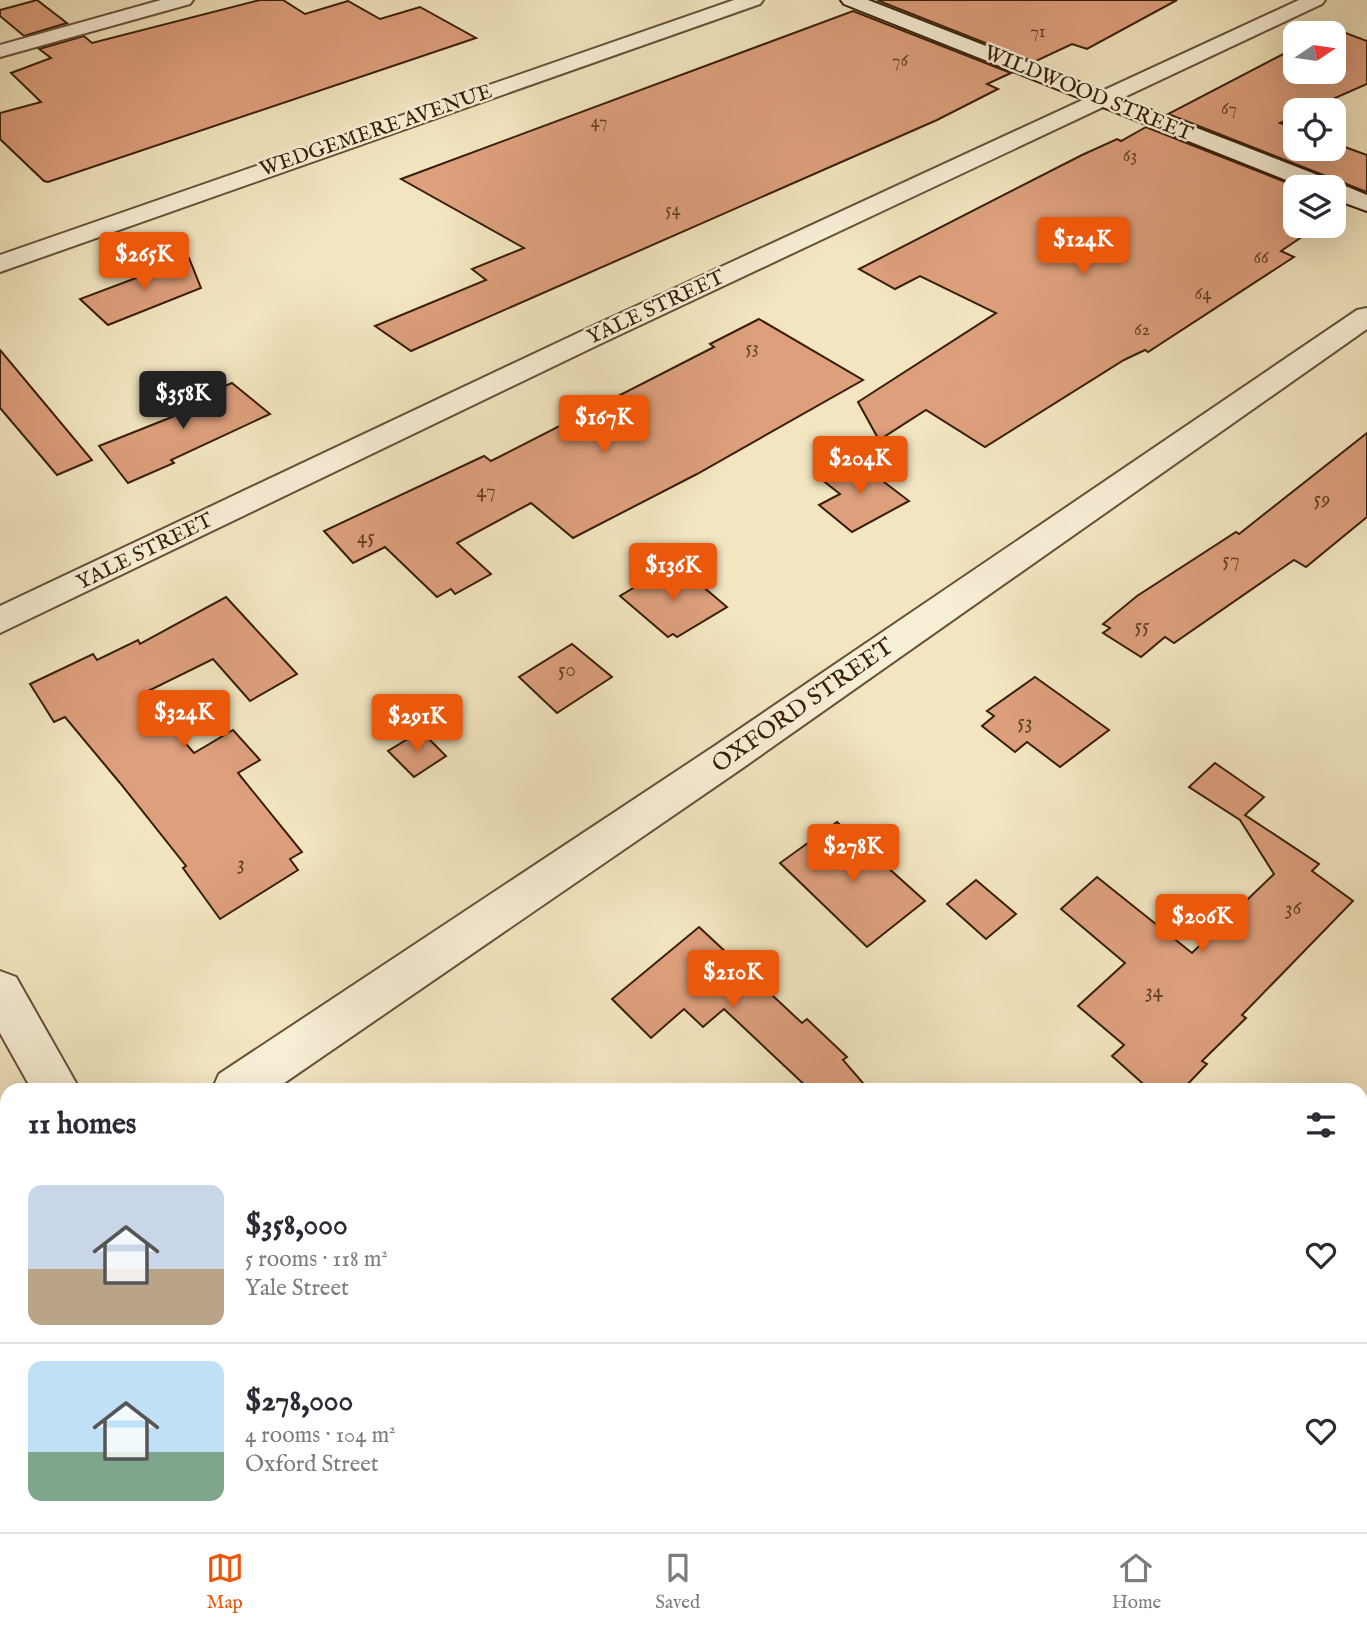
<!DOCTYPE html>
<meta charset="utf-8">
<style>
:root{--surface:#fff;--page:#f7f7f7;--text:#2b2b33;--muted:#7c7c81;--line:#e1e1e2;--accent:#ea580c}
body{margin:0;font-family:"IM FELL English",serif;background:var(--page);color:var(--text);height:100vh;display:flex;flex-direction:column;font-size:26px;white-space:nowrap}
*{box-sizing:border-box;margin:0}
p{font-size:23px;color:var(--muted)}
.icon{flex:none;width:38px;height:38px;fill:none;stroke:currentColor;stroke-width:2;stroke-linecap:round;stroke-linejoin:round}
.map{position:relative;flex:1;overflow:hidden}
.sheet{position:absolute;left:0px;top:1083px;width:1368px;height:450px;display:flex;flex-direction:column;background:var(--surface);border-radius:21px 21px 0 0;box-shadow:0 7px 28px #0002}
.sheet>*{flex:none}
.needle{width:46px;rotate:77deg}
.controls{position:absolute;left:1283px;top:21px;display:grid;gap:14px}
.controls a{display:grid;place-items:center;width:63px;height:63px;border-radius:14px;background:var(--surface);box-shadow:0 7px 28px #0002;font-size:35px}
.price{position:absolute;translate:-50% -60px;padding:0 16px;border-radius:7px;background:var(--accent);color:#fff;font-size:23px;line-height:46px;filter:drop-shadow(0 2px 4px #0008)}
.price::after{content:'';position:absolute;left:50%;top:42px;width:21px;height:16px;margin-left:-10px;background:inherit;clip-path:polygon(0 0,100% 0,50% 100%)}
.price.selected{background:#222;color:#fff}
ul{padding:0;list-style:none}
li{display:flex;align-items:center;gap:21px;height:175px;padding:0 28px}
li+li{border-top:2px solid var(--line)}
li span{display:grid;place-items:center;flex:none;width:196px;height:140px;border-radius:14px;color:#555}
li>.icon{margin-inline-start:auto}
span .icon{width:84px;height:84px;fill:#fffc;stroke-width:1}
li b{font-size:30px}
h2{display:flex;justify-content:space-between;align-items:center;height:84px;padding:0 28px;font-size:30px}
.menu{display:flex;justify-content:space-around;align-items:center;height:98px;border-top:2px solid var(--line);background:var(--surface);font-size:19px;color:var(--muted)}
.menu a{display:grid;justify-items:center;gap:4px}
.menu .selected{color:var(--accent)}
.map>svg:first-child{display:block}
.building{fill:#dd9f7c;stroke:#381e08;stroke-width:2}
.lines{fill:none;stroke-linecap:round;stroke-linejoin:round}
.street-casing{stroke:#665036;stroke-width:4}
.secondary-casing{stroke:#381e08;stroke-width:4}
.street{fill:#f7eed6;fill-rule:evenodd}
.secondary{fill:#f7eed6;fill-rule:evenodd}
.labels{text-anchor:middle;dominant-baseline:central;stroke-width:5;stroke-linejoin:round;paint-order:stroke}
.far-number-label{font-size:18px;fill:#613e25}
.far-street-label{font-size:21px;fill:#381e08;stroke:#f7eed6}
.number-label{font-size:21px;fill:#613e25}
.street-label{font-size:24px;fill:#381e08;stroke:#f7eed6}
</style>
<div class="map">
<svg width="1367" height="1532" viewBox="0 0 1367 1532">
<rect width="100%" height="100%" fill="#f2e5c0"/>
<filter id="stains"><feTurbulence type="fractalNoise" baseFrequency=".00286" numOctaves="4"/><feColorMatrix values="0 0 0 0 .2 0 0 0 0 .09 0 0 0 0 .02 0 0 0 .5 -.17"/></filter>
<radialGradient id="worn" r=".72"><stop offset=".6" stop-color="#630" stop-opacity="0"/><stop offset="1" stop-color="#630" stop-opacity=".3"/></radialGradient>
<g class="building">
<polygon points="37,0 67,23 24,36 0,16 0,10"/>
<polygon points="260,0 283,0 305,14 348,1 380,19 420,7 476,38 48,182 44,181 0,139 0,113 41,102 11,73 51,58 39,49 84,36 92,43"/>
<polygon points="883,0 1177,0 1087,49 1072,44 1034,62 879,1"/>
<polygon points="853,11 1011,73 987,84 998,89 937,120 411,351 375,326 486,280 472,269 524,248 401,179"/>
<polygon points="1335,29 1367,41 1367,84 1308,110 1295,110 1295,116 1280,123 1295,129 1295,149 1334,149 1334,143 1367,155 1367,192 1168,114 1295,48 1295,72 1334,72 1334,33 1325,33"/>
<polygon points="1146,127 1298,187 1295,187 1295,226 1318,226 1281,251 1294,257 1148,352 1145,350 1124,360 985,447 926,410 879,440 858,402 996,313 920,276 895,289 859,269 1082,155 1117,139 1121,141"/>
<polygon points="189,258 201,288 108,325 80,299"/>
<polygon points="759,319 863,380 697,474 573,538 531,503 457,543 491,574 455,594 451,589 437,597 385,547 353,563 324,531 484,456 491,461 714,347 710,344"/>
<polygon points="0,350 92,460 57,475 0,408"/>
<polygon points="232,383 270,414 171,460 174,463 128,483 99,446 182,413 182,394 215,390"/>
<polygon points="1367,433 1367,517 1306,567 1294,560 1174,643 1165,637 1141,657 1103,633 1110,628 1103,624 1137,596 1236,532 1239,534"/>
<polygon points="854,459 909,501 852,532 819,505 840,494 821,479"/>
<polygon points="657,574 668,574 676,581 688,574 727,607 677,637 673,634 668,637 620,596"/>
<polygon points="226,597 297,674 250,701 213,659 142,694 194,753 233,730 260,760 238,773 302,852 290,859 298,870 220,919 183,868 186,866 120,783 65,717 54,722 30,684 93,654 97,660 138,640 140,644"/>
<polygon points="572,644 612,677 557,713 519,677"/>
<polygon points="1035,677 1109,730 1060,767 1027,742 1015,752 982,726 994,716 987,711"/>
<polygon points="421,731 446,756 414,777 388,751"/>
<polygon points="1215,763 1264,797 1245,815 1319,864 1312,871 1353,901 1242,1015 1246,1018 1202,1061 1207,1064 1182,1090 1150,1090 1112,1056 1124,1045 1078,1006 1125,963 1061,909 1097,877 1192,953 1274,874 1240,820 1189,787"/>
<polygon points="837,822 925,901 867,947 780,863"/>
<polygon points="976,880 1016,914 986,939 947,904"/>
<polygon points="699,927 802,1023 807,1019 847,1057 843,1060 869,1090 810,1090 724,1009 703,1027 684,1009 651,1038 612,999"/>
</g>
<g class="lines">
<g class="street-casing">
<g id="street">
<polygon points="161,0 193,0 190,4 0,57 0,45"/>
<polygon points="734,0 763,0 760,4 0,272 0,255"/>
<polygon points="1299,0 1325,0 1322,4 600,344 0,633 0,606 580,332"/>
<polygon points="1367,308 1367,329 744,767 274,1090 212,1090 219,1074 716,745 1357,310"/>
<polygon points="0,971 16,977 80,1090 32,1090 0,1033"/>
<polygon points="1367,1118 1367,1170 1362,1172 1362,1120"/>
<polygon points="7,1223 7,1275 0,1278 0,1226"/>
<polygon points="1362,1290 1367,1292 1367,1347 1362,1345"/>
<polygon points="275,1526 333,1526 336,1532 278,1532"/>
<polygon points="1033,1526 1092,1526 1089,1532 1030,1532"/>
</g>
</g>
<g class="secondary-casing">
<polygon id="secondary" points="841,0 868,0 1343,185 1367,195 1367,211 1334,199 1334,187 1304,187 844,4"/>
</g>
<use href="#street" class="street"/>
<use href="#secondary" class="secondary"/>
</g>
<g class="labels">
<g class="far-number-label">
<text x="1038" y="32">71</text>
<text x="900" y="61">76</text>
<text x="1229" y="109">67</text>
<text x="599" y="122">47</text>
<text x="1130" y="156">63</text>
<text x="673" y="210">54</text>
<text x="1261" y="258">66</text>
<text x="1203" y="294">64</text>
<text x="1142" y="330">62</text>
<text x="752" y="348">53</text>
</g>
<g class="far-street-label">
<text transform="translate(1088 94) rotate(22)">WILDWOOD STREET</text>
<text transform="translate(376 131) rotate(-19)">WEDGEMERE AVENUE</text>
<text transform="translate(656 308) rotate(-25)">YALE STREET</text>
<text transform="translate(145 552) rotate(-26)">YALE STREET</text>
</g>
<g class="number-label">
<text x="486" y="491">47</text>
<text x="1322" y="499">59</text>
<text x="366" y="537">45</text>
<text x="1231" y="560">57</text>
<text x="1142" y="626">55</text>
<text x="567" y="670">50</text>
<text x="1025" y="722">53</text>
<text x="241" y="863">3</text>
<text x="1293" y="908">36</text>
<text x="1154" y="991">34</text>
</g>
<g class="street-label">
<text transform="translate(803 706) rotate(-35)">OXFORD STREET</text>
</g>
</g>
<rect width="100%" height="100%" filter="url(#stains)"/>
<rect width="100%" height="100%" fill="url(#worn)"/>
</svg>
<div class="controls">
<a><svg class="needle" viewBox="-14 -14 28 28"><path d="M0-13l5 13h-10z" fill="#e53935"/><path d="M0 13l5-13h-10z" fill="#7c7c81"/></svg></a>
<a><svg class="icon" aria-label="locate" viewBox="0 0 24 24"><circle cx="12" cy="12" r="6"/><path d="M12 2v4M12 18v4M2 12h4M18 12h4"/></svg></a>
<a><svg class="icon" aria-label="layers" viewBox="0 0 24 24"><path d="M12 4l9 5-9 5-9-5zM3 14l9 5 9-5"/></svg></a>
</div>
<b class="price" style="left:1083px;top:277px">$124K</b>
<b class="price" style="left:144px;top:292px">$265K</b>
<b class="price selected" style="left:183px;top:431px">$358K</b>
<b class="price" style="left:604px;top:455px">$167K</b>
<b class="price" style="left:860px;top:496px">$204K</b>
<b class="price" style="left:673px;top:603px">$136K</b>
<b class="price" style="left:184px;top:750px">$324K</b>
<b class="price" style="left:417px;top:754px">$291K</b>
<b class="price" style="left:853px;top:884px">$278K</b>
<b class="price" style="left:1202px;top:954px">$206K</b>
<b class="price" style="left:733px;top:1010px">$210K</b>
<section class="sheet">
<h2>11 homes<svg class="icon" aria-label="filters" viewBox="0 0 24 24"><path d="M4 7h16M4 17h16"/><circle cx="9" cy="7" r="2"/><circle cx="15" cy="17" r="2"/></svg></h2>
<ul>
<li><span style="background:linear-gradient(#c9d6e8 60%,#b9a48a 0)"><svg class="icon" aria-label="home" viewBox="0 0 24 24"><path d="M3 11l9-7 9 7M6 9v11h12V9"/></svg></span><div><b>$358,000</b><p>5 rooms · 118 m²</p><p>Yale Street</p></div><svg class="icon" aria-label="heart" viewBox="0 0 24 24"><path d="M12 20l-8-8c-3-5 5-10 8-4 3-6 11-1 8 4z"/></svg></li>
<li><span style="background:linear-gradient(#bfe0f5 65%,#7fa58c 0)"><svg class="icon" aria-label="home" viewBox="0 0 24 24"><path d="M3 11l9-7 9 7M6 9v11h12V9"/></svg></span><div><b>$278,000</b><p>4 rooms · 104 m²</p><p>Oxford Street</p></div><svg class="icon" aria-label="heart" viewBox="0 0 24 24"><path d="M12 20l-8-8c-3-5 5-10 8-4 3-6 11-1 8 4z"/></svg></li>
</ul>
</section>
</div>
<nav class="menu">
<a class="selected"><svg class="icon" aria-label="map" viewBox="0 0 24 24"><path d="M3 6l6-2 6 2 6-2v14l-6 2-6-2-6 2zM9 4v14M15 6v14"/></svg>Map</a>
<a><svg class="icon" aria-label="saved" viewBox="0 0 24 24"><path d="M7 4h10v16l-5-4-5 4z"/></svg>Saved</a>
<a><svg class="icon" aria-label="home" viewBox="0 0 24 24"><path d="M3 11l9-7 9 7M6 9v11h12V9"/></svg>Home</a>
</nav>
